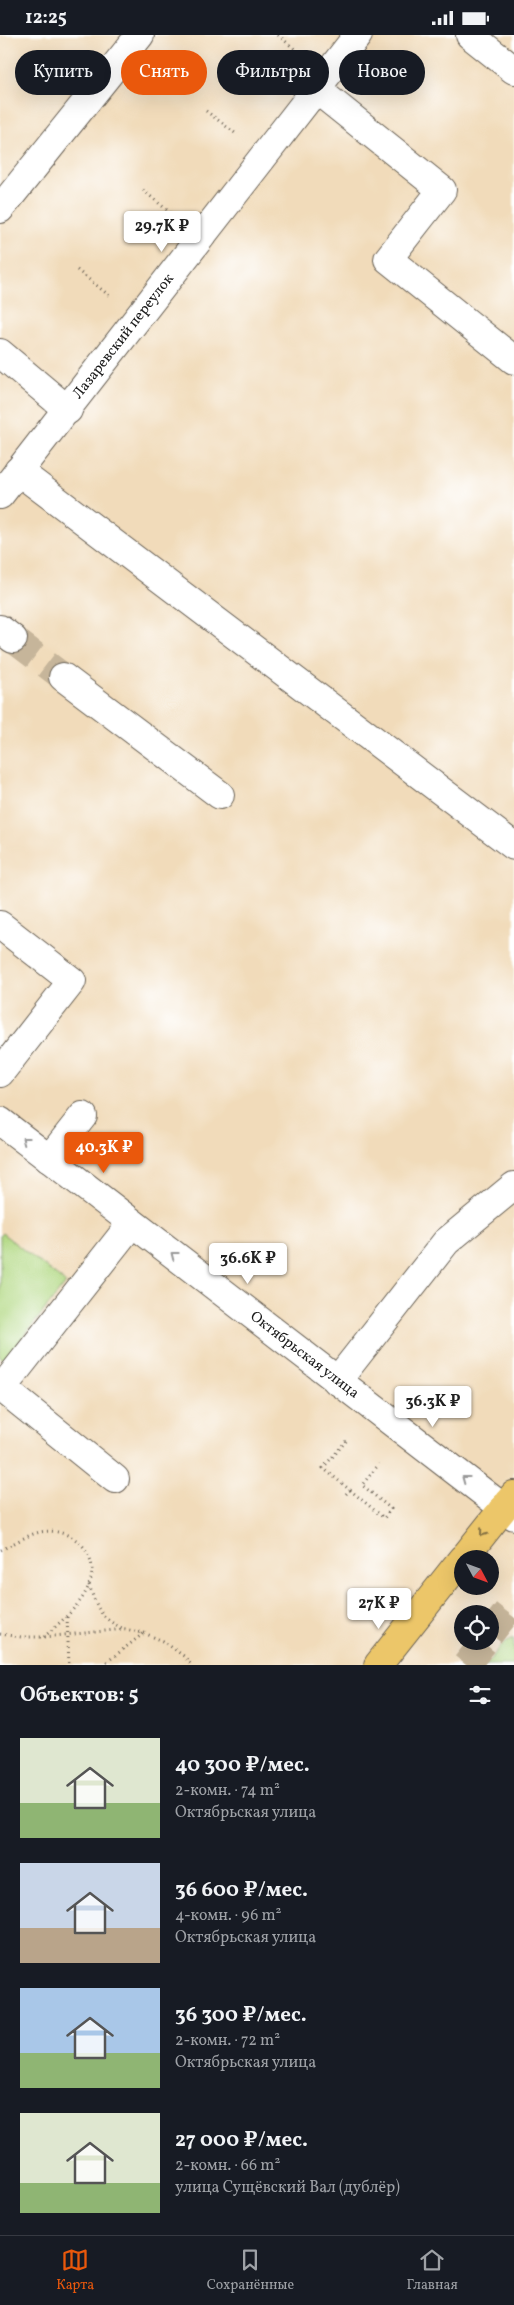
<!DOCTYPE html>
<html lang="ru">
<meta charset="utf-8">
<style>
:root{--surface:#171b24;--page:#20242c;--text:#f1f3f6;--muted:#9ea1a6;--line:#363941;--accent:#ea580c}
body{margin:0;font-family:Vollkorn,serif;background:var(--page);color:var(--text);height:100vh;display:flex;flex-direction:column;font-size:19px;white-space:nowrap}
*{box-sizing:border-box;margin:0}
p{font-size:16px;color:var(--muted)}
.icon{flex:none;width:28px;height:28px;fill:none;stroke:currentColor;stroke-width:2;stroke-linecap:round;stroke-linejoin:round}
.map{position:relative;height:1630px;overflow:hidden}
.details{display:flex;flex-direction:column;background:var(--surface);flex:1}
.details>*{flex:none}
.guide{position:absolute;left:15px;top:15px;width:485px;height:45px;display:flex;gap:10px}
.needle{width:32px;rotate:131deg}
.fabs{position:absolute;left:454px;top:1515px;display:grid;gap:10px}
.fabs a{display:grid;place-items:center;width:45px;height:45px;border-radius:50%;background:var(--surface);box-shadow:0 5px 20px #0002;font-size:25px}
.price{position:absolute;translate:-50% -42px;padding:0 11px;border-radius:5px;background:#fff;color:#222;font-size:16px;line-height:32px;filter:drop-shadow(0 1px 2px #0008)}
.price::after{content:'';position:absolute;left:50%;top:30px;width:15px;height:11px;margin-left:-8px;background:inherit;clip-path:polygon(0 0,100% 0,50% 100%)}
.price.selected{background:var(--accent);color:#fff}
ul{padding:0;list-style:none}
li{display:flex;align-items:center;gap:15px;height:125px;padding:0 20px}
li span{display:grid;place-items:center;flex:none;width:140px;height:100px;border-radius:0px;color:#555}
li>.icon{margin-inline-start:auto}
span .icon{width:60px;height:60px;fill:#fffc;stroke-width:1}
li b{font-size:21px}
h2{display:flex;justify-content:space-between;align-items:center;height:60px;padding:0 20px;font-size:21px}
.tag{padding:0 18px;border-radius:22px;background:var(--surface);box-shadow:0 5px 20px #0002;font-size:18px;line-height:45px}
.tag.selected{background:var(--accent);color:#fff}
.status{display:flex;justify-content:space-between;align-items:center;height:35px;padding:0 25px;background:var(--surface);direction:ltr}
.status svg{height:14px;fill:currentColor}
.tab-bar{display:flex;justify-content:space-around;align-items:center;height:70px;border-top:1px solid var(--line);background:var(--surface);font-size:14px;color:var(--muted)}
.tab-bar a{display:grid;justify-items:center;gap:2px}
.tab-bar .selected{color:var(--accent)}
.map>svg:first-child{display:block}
.green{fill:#b1d882;stroke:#667a4f}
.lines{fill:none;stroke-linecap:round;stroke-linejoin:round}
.minor-tunnel{stroke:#c6b59a;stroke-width:28;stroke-dasharray:28 14;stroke-linecap:butt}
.major-tunnel{stroke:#c6b59a;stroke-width:28;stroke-dasharray:28 14;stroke-linecap:butt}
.minor-casing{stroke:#675f53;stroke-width:30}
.major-casing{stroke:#675f53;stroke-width:30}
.path{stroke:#675f53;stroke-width:3;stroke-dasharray:1 4;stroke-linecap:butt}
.minor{stroke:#fff;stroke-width:28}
.major{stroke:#ecc669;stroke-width:28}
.oneway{stroke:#999}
.oneway2{stroke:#847142}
.labels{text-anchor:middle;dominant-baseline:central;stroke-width:4;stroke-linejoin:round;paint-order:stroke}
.street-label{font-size:15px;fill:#1c1c1c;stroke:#fff}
</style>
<div class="status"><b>12:25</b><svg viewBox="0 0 49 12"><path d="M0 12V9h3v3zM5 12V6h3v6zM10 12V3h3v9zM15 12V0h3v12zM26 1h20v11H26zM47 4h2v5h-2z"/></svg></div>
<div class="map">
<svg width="514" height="1630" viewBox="0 0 514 1630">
<rect width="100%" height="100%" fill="#fff"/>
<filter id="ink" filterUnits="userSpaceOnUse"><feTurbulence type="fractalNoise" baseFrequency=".02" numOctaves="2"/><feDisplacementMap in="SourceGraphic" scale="10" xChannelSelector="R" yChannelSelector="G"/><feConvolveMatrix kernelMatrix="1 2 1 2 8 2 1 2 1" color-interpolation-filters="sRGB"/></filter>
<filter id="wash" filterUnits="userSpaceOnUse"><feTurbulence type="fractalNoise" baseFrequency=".0096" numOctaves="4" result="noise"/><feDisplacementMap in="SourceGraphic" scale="20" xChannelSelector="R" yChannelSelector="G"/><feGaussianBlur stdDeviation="1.12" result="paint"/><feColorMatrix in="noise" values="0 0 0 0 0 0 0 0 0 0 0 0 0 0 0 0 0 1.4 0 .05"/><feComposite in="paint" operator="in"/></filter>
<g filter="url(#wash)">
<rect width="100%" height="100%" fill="#f1dbba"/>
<g class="green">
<polygon points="2,1198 66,1248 4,1326 0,1322 0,1200"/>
<polygon points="514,1603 514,1630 485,1630 505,1607"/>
</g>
</g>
<g filter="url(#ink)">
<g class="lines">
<polyline class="minor-tunnel" points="13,604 63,642"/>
<g class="major-tunnel">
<polyline points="490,1599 514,1568"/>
<polyline points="466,1630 485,1606"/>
</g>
<g class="minor-casing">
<g id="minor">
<polyline points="470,0 514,35"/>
<polyline points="316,54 442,155 388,224 514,325"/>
<polyline points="0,174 140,0"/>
<polyline points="0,318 68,375"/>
<polyline points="18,436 514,811"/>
<path id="s1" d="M0,460L358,0"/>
<polyline points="0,594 13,604"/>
<polyline points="63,642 220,760"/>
<polyline points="0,890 72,946 0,1038"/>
<path id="s2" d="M0,1086L514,1481"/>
<polyline points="49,1124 83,1081"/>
<polyline points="337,1346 446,1207 514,1151"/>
<polyline points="115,1444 2,1353 132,1188"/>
</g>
</g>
<g class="major-casing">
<g id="major">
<polyline points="463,1524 514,1460"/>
<polyline points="378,1630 462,1524"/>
</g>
</g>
<g class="path">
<polyline points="278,0 297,16"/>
<polyline points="206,76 235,98"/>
<polyline points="143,155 173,180"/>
<polyline points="77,235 111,262"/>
<polyline points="350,1455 384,1483 391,1474 362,1450 379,1429"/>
<polyline points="346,1459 350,1455 323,1433 347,1405"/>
<path d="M1,1515C13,1509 27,1500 40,1497C70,1491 102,1517 89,1550C81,1571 60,1587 44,1602"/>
<path d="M89,1550C97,1573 100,1583 124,1594"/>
<polyline points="67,1582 69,1630"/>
<polyline points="0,1599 21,1602 44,1602 125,1594 144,1598 163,1606 185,1622 191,1630"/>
<polyline points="103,1630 144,1598"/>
</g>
<use href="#minor" class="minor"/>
<use href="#major" class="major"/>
</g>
<defs><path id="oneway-chevron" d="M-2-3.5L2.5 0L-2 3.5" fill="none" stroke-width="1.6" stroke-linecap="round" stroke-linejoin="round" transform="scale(1.25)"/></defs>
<g class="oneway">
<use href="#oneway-chevron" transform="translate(25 1105) rotate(-142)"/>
<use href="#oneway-chevron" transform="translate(174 1220) rotate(-142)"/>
<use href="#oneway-chevron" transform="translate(465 1444) rotate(-143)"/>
</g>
<use class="oneway2" href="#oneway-chevron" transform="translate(483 1498) rotate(129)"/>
</g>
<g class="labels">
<g class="street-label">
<text stroke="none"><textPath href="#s1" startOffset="201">Лазаревский переулок</textPath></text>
<text stroke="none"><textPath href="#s2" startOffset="384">Октябрьская улица</textPath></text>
</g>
</g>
</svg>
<div class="fabs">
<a><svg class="needle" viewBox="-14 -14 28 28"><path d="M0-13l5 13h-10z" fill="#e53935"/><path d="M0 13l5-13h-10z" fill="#9ea1a6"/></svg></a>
<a><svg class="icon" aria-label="locate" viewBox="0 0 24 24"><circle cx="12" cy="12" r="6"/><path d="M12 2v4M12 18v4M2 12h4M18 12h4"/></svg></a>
</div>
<b class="price" style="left:162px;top:218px">29.7K ₽</b>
<b class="price selected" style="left:104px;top:1139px">40.3K ₽</b>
<b class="price" style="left:248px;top:1250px">36.6K ₽</b>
<b class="price" style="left:433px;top:1393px">36.3K ₽</b>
<b class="price" style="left:379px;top:1595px">27K ₽</b>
<div class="guide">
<a class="tag">Купить</a>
<a class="tag selected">Снять</a>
<a class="tag">Фильтры</a>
<a class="tag">Новое</a>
</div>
</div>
<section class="details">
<h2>Объектов: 5<svg class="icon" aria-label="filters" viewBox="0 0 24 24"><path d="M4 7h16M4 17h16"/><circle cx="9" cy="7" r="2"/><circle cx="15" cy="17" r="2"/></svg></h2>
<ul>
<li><span style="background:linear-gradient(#dfe7d0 65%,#8fb573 0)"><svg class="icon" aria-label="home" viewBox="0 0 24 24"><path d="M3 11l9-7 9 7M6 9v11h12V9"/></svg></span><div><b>40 300 ₽/мес.</b><p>2-комн. · 74 m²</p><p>Октябрьская улица</p></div></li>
<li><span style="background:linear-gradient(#c9d6e8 65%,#b9a48a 0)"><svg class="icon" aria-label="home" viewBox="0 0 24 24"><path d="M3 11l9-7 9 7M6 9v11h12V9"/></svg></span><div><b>36 600 ₽/мес.</b><p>4-комн. · 96 m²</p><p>Октябрьская улица</p></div></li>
<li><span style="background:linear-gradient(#a9c7e8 65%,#8fb573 0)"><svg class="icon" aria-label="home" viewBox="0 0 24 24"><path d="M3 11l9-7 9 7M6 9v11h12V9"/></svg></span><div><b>36 300 ₽/мес.</b><p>2-комн. · 72 m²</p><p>Октябрьская улица</p></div></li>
<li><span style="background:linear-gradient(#dfe7d0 70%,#8fb573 0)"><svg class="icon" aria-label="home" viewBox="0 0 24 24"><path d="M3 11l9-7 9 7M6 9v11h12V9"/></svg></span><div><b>27 000 ₽/мес.</b><p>2-комн. · 66 m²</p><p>улица Сущёвский Вал (дублёр)</p></div></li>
</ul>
</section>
<nav class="tab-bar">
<a class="selected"><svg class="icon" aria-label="map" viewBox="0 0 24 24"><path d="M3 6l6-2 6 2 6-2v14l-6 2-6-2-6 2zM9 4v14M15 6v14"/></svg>Карта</a>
<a><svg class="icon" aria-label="saved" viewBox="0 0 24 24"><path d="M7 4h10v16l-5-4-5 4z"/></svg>Сохранённые</a>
<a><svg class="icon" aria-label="home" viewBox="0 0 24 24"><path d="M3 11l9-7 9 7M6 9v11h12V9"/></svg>Главная</a>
</nav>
